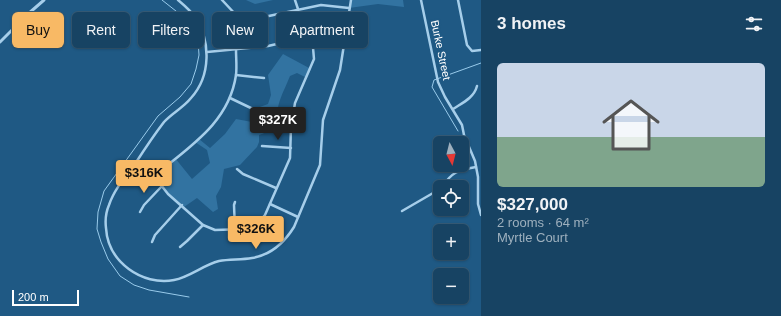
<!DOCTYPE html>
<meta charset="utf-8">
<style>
:root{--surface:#174363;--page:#244e6c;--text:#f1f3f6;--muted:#9eb0be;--line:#365c78;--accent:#f8b965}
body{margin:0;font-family:Arial,sans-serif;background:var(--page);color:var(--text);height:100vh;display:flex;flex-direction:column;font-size:15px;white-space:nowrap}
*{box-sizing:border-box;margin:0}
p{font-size:13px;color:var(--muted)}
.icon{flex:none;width:22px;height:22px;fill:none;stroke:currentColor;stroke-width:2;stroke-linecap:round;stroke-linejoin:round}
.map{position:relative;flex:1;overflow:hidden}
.side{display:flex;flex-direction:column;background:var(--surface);width:300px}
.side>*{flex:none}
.top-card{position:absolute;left:12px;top:12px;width:380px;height:36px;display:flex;gap:8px}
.needle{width:26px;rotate:173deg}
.tools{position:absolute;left:433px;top:136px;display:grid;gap:8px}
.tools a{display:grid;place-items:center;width:36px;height:36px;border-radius:6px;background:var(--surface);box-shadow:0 1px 3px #0004,0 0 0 1px var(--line);font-size:20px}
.scale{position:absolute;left:12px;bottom:10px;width:67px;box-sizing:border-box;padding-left:4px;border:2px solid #fff;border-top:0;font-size:11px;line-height:14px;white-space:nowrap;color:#fff;-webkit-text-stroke:3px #1f5984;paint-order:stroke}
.price{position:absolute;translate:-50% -34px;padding:0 9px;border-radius:4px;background:var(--accent);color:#111;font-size:13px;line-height:26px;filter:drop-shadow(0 1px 2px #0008)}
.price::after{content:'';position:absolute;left:50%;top:24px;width:12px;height:9px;margin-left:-6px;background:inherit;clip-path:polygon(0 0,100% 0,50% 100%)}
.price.selected{background:#222;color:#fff}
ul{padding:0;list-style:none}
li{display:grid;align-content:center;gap:8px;height:212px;padding:0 16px}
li+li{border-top:1px solid var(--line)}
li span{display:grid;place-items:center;height:124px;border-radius:6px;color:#555}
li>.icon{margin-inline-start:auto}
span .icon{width:72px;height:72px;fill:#fffc;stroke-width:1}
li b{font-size:17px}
h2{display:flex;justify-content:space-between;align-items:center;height:48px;padding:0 16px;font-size:17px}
.pill{padding:0 14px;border-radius:6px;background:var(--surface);box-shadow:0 1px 3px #0004,0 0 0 1px var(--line);font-size:14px;line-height:36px}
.pill.selected{background:var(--accent);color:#111}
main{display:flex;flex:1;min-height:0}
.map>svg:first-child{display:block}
.green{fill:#3273a1}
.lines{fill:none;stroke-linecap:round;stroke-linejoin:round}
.stream{stroke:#99cbeb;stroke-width:1}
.minor{stroke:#a6ceea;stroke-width:2.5}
.tertiary{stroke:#a6ceea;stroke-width:3}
.labels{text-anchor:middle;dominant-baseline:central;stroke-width:4;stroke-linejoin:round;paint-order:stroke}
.street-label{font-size:11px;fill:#fff;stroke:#1f5984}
</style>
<main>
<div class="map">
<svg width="481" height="316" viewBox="0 0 481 316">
<rect width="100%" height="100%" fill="#1f5984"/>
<g class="green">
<polygon points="246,0 273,0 255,4"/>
<polygon points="351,0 403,0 404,7 378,4 349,8"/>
<path d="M283,54L311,69L307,78L297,73L290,76C287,84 283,91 280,100C274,117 281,128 259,135V142L257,147L240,165L224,169L221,187L216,196L218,209L213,212L197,198L184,207L168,194L154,176L175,158L192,179L210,163L207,150L195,142L199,139L210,148L225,134L236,119L252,122L257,108L268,104L271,95L268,75Z"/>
</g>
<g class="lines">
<g class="stream">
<polyline points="162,0 181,15 194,30 198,41 199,55 196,69 191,84 180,97 158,116 104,191 98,212 97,229 101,242 108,259 120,276 134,285 149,290 189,297"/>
<polyline points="458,131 432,87 434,80 481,63"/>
</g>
<g class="minor">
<path d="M178,0C184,5 190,10 195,17C211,41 211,76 191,98C183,108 172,113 164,122C154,135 144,150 135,164C125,177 114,190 109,205C106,212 105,220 106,228C108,262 142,286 174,280C190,277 203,265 219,261C230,259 241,260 252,258C271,255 284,243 294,227L320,165L323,120L340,70L351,0"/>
<polyline points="222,0 237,16 247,19 264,17 321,5 349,8"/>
<polyline points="295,0 298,9"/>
<polyline points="421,0 438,82 445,97 462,125 464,135 475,161 478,177 478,204 481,215"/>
<polyline points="458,0 467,45 472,51 481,50"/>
<polyline points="207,52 268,46 312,36 324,35 345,36"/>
<polyline points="236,75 264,78"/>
<polyline points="230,98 253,109"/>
<path d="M453,109C462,103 474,98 477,86"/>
<polyline points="262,146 291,148"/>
<polyline points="136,163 154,176 168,194 203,225 215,230 246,229 255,226 265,215 290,158 291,127 295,103 314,59 312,36"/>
<polyline points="237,169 243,174 276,188"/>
<path d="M154,176C189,147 229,123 236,75C237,67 236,58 236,50"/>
<path d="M442,187C452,172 458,170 476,167"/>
<polyline points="434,194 440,201"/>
<polyline points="235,202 234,205 235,230"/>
<polyline points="270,204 298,217"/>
<polyline points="402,211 440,189"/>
<polyline points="140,212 144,205 162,186"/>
<polyline points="152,242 155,235 182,205"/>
<polyline points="180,247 187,241 203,225"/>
</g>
<polyline class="tertiary" points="0,42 28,14 44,0"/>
</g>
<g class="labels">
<g class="street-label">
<text transform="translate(441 50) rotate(78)">Burke Street</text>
</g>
</g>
</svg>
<div class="tools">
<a><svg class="needle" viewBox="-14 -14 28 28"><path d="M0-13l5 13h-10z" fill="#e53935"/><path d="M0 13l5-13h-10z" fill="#9eb0be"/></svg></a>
<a><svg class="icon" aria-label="locate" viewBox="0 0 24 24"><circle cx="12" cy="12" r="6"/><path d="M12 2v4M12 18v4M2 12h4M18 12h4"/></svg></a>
<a>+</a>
<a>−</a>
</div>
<div class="scale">200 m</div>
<b class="price selected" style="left:278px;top:141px">$327K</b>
<b class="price" style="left:144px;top:194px">$316K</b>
<b class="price" style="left:256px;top:250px">$326K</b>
<div class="top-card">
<a class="pill selected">Buy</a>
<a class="pill">Rent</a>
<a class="pill">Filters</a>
<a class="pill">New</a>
<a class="pill">Apartment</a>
</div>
</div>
<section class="side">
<h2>3 homes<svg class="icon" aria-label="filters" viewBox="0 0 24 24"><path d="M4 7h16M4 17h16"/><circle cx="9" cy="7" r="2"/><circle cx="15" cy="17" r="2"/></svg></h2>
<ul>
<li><span style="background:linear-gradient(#c9d6e8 60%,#7fa58c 0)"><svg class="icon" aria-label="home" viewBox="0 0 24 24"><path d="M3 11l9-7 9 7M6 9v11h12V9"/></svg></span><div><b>$327,000</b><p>2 rooms · 64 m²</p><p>Myrtle Court</p></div></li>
</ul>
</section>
</main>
